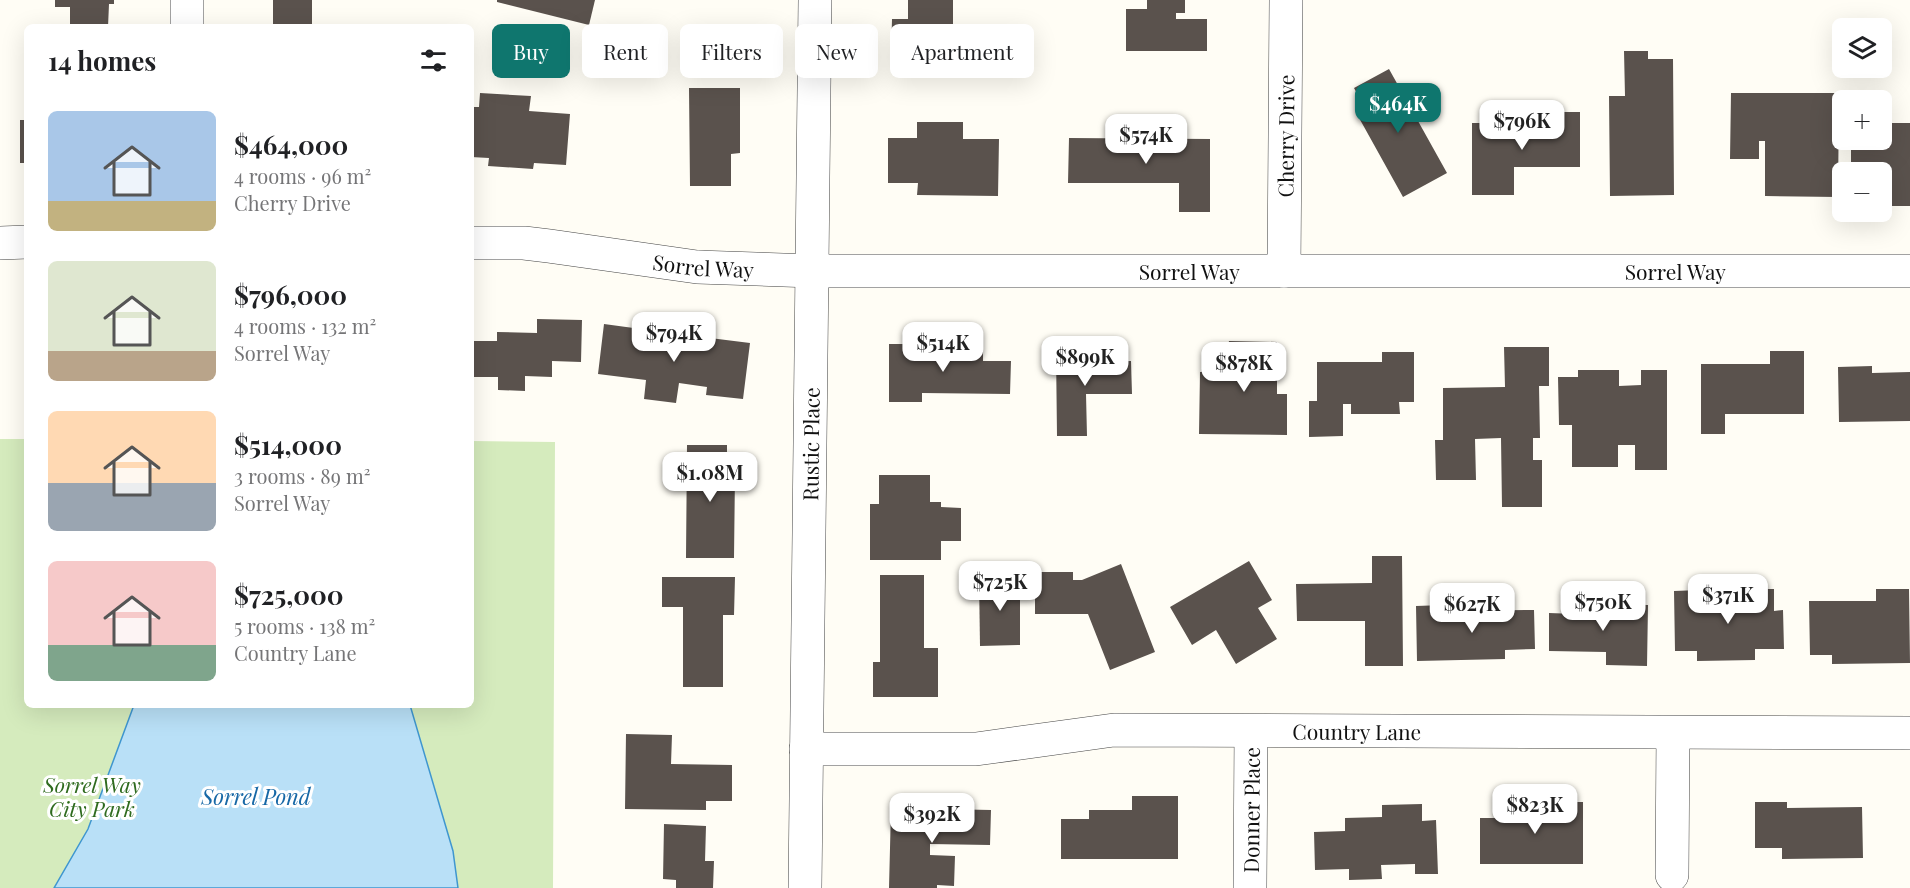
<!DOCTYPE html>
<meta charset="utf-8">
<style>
:root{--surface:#fff;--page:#f2f2f2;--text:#202124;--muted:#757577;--accent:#0f766e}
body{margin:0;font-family:"Playfair Display",serif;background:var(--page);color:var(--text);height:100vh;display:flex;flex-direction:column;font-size:22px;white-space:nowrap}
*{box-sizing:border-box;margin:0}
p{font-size:20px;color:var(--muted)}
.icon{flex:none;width:33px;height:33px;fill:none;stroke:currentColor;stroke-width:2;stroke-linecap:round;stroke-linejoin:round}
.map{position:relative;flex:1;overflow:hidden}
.panel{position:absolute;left:24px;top:24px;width:450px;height:684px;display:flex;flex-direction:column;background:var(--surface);border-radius:9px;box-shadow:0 6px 24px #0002}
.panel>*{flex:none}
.top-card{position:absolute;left:492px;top:24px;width:570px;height:54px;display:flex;gap:12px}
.controls{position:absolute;left:1832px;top:18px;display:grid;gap:12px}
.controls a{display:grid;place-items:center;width:60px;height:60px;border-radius:9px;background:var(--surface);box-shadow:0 6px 24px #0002;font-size:30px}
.price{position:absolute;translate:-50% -51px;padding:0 14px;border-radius:12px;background:#fff;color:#222;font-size:20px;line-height:39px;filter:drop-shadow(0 2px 3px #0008)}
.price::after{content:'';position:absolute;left:50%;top:36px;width:18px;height:14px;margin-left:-9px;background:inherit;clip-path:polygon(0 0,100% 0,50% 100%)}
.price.active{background:var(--accent);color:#fff}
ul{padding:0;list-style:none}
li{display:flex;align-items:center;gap:18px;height:150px;padding:0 24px}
li span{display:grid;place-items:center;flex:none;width:168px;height:120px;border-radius:9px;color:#555}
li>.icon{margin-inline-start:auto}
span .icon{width:72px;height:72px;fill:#fffc;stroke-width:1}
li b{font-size:26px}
h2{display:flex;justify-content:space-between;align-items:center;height:72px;padding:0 24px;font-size:26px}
.chip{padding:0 21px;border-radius:9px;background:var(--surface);box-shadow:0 6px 24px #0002;font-size:21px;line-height:54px}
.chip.active{background:var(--accent);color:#fff}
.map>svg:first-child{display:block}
.green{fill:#d5ebbd}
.water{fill:#b9e0f7;stroke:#3f96cf;stroke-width:1.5}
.building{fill:#5a524d}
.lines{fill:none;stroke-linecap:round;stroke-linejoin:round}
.street-casing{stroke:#444;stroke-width:34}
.street{stroke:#fff;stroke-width:33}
.labels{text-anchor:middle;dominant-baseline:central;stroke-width:6;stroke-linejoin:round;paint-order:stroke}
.street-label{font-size:21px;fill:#111;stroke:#fff}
.park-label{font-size:21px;font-style:italic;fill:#2f6b1f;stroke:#fff}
.water-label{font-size:22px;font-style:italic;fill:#1768a6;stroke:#fff}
</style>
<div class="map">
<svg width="1910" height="888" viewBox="0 0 1910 888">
<rect width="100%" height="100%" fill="#fffdf5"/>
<polygon class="green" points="0,439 27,439 27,705 471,705 471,441 555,442 553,888 0,888"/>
<polygon class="water" points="134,705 410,705 453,851 458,888 54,888 88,829"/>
<g class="building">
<polygon points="55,0 114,0 114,4 109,4 108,27 70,27 70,7 55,7"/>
<rect x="273" y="0" width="39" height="27"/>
<polygon points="497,0 595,0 589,25 497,2"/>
<polygon points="908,0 953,0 953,60 891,59 892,19 908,19"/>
<polygon points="1147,0 1185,0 1185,13 1176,13 1176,19 1207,19 1207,51 1126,51 1126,9 1147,9"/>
<polygon points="1624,51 1648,51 1648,59 1673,59 1674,195 1610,196 1609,96 1625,96"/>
<polygon points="1389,69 1447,173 1403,197 1358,116 1367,112 1354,88"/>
<polygon points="689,88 740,88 740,153 731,154 731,186 690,186"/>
<polygon points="480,93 531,96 529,111 570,114 566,165 534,163 533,169 488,166 489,158 471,157 471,107 479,107"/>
<polygon points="1731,93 1839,93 1838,197 1765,196 1765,141 1759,141 1759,159 1730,159"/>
<polygon points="1555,112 1580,112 1580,167 1514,167 1514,195 1472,195 1472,123 1555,123"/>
<rect x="20" y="120" width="7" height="43"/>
<polygon points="917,122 963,122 963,139 999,139 998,196 917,195 918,183 888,183 888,138 917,138"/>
<polygon points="1881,123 1910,123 1910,206 1885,206 1885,191 1881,191 1881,172 1851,172 1851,141 1874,141 1874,140 1881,140"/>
<polygon points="1069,138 1210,139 1210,212 1179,212 1179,183 1068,183"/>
<polygon points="537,319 582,320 581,362 552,361 552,377 525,376 525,391 498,390 498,377 472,377 472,341 497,341 497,332 537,333"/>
<polygon points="604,324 663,332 662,340 694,344 694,336 750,343 743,399 706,395 707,387 679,383 676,403 644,399 646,380 598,374"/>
<polygon points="1229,341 1277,342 1277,394 1287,394 1287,435 1199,434 1200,372 1222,371"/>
<polygon points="889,344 939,344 939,351 983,352 983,361 1011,361 1010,394 922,393 922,402 889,402"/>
<polygon points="1504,347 1549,347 1549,386 1539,386 1540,438 1533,438 1533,460 1542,460 1542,507 1502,507 1501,438 1475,439 1476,480 1436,480 1435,440 1443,440 1443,388 1505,387"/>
<polygon points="1087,350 1087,362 1131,361 1132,394 1086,394 1087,436 1057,436 1056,351"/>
<polygon points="1770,351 1804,351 1804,414 1725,414 1725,434 1701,434 1701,364 1770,364"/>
<polygon points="1382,352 1414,352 1414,402 1399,402 1400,414 1351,414 1351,404 1343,404 1343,436 1309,437 1309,401 1317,401 1317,362 1382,362"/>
<polygon points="1872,366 1872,373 1910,372 1910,421 1839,422 1838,367"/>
<polygon points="1578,370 1619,370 1619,386 1641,385 1641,370 1667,370 1667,470 1635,470 1635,445 1618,445 1618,467 1572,467 1572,425 1559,425 1558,377 1578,377"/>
<polygon points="687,445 727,445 727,473 735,473 734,558 686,558"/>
<polygon points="879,475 930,475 930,502 941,502 941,507 961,508 961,541 941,541 941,560 870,560 870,504 879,504"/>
<polygon points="1372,556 1402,556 1403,666 1365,666 1365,621 1297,621 1296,584 1372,583"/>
<polygon points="1249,561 1272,600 1258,608 1277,639 1236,664 1216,630 1192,645 1170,607"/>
<polygon points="1121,564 1155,652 1110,670 1088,614 1035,614 1035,572 1073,572 1073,580 1082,580"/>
<polygon points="880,575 924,575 924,648 938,648 938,697 873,697 873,662 880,662"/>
<polygon points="662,577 735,577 734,615 723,615 723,687 683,687 683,607 662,607"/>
<polygon points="979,578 1020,578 1020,645 980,646"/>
<polygon points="1734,589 1774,589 1774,611 1783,610 1784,649 1755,649 1755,660 1697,661 1697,651 1675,651 1674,591 1700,590 1700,599 1734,598"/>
<polygon points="1876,589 1909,589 1910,663 1832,664 1832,655 1810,655 1809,601 1876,601"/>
<polygon points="1576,604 1648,605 1647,666 1606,665 1606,652 1549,651 1549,613 1576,614"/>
<polygon points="1444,605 1444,611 1534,610 1535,649 1505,650 1505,659 1417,661 1416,606"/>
<polygon points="626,734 672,735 671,764 732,765 732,801 706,801 706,810 625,809"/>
<polygon points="1132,796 1178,796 1178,859 1061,859 1061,819 1089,819 1089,810 1132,810"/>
<polygon points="1512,802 1583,802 1583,864 1480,864 1480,818 1512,818"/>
<polygon points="1755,802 1787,802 1787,808 1862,807 1863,858 1782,859 1782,848 1755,848"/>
<polygon points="1422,804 1422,821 1436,820 1438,874 1415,874 1415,864 1381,865 1382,879 1349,880 1349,869 1315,870 1314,832 1345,831 1345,818 1382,817 1382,805"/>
<polygon points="891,808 991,810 990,845 930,844 930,855 955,856 954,886 937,885 937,888 889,888"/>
<polygon points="664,824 706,826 705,861 714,861 713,888 676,888 676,880 663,879"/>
</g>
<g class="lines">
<g class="street-casing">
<g id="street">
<polyline points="187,27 187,0"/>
<polyline points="0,243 27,242"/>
<path id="s1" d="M471,243H524L549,246L697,267L812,271H1910"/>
<path id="s2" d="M1284,271L1286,0"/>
<path id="s3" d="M806,749H976L1114,730L1910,733"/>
<polyline points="1672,875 1673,733"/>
<path id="s4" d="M805,888L815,0"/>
<path id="s5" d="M1250,888L1251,731"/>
</g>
</g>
<use href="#street" class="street"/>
</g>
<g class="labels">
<g class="street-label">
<text stroke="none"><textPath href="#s2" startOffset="135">Cherry Drive</textPath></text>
<text stroke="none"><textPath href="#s1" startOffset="234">Sorrel Way</textPath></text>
<text stroke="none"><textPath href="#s1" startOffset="720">Sorrel Way</textPath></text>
<text stroke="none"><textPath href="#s1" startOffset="1206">Sorrel Way</textPath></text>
<text stroke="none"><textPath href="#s4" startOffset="444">Rustic Place</textPath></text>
<text stroke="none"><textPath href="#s3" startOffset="552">Country Lane</textPath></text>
<text stroke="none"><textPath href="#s5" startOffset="78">Donner Place</textPath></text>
</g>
<g class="park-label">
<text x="92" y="784">Sorrel Way<tspan x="92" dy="24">City Park</tspan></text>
</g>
<g class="water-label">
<text x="256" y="796">Sorrel Pond</text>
</g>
</g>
</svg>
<div class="controls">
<a><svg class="icon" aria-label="layers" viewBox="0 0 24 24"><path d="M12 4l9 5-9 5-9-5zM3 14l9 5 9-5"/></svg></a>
<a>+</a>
<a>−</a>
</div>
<b class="price active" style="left:1398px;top:134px">$464K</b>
<b class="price" style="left:1522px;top:151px">$796K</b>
<b class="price" style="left:1146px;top:165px">$574K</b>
<b class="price" style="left:674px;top:363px">$794K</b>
<b class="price" style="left:943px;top:373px">$514K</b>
<b class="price" style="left:1085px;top:387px">$899K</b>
<b class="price" style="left:1244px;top:393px">$878K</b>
<b class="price" style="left:710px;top:503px">$1.08M</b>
<b class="price" style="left:1000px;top:612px">$725K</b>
<b class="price" style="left:1728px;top:625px">$371K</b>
<b class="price" style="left:1603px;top:632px">$750K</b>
<b class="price" style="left:1472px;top:634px">$627K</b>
<b class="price" style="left:1535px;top:835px">$823K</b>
<b class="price" style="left:932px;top:844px">$392K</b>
<div class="top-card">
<a class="chip active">Buy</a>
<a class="chip">Rent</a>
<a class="chip">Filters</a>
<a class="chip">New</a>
<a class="chip">Apartment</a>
</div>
<section class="panel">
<h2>14 homes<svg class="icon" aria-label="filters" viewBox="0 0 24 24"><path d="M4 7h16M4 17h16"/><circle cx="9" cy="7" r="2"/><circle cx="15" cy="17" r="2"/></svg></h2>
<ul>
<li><span style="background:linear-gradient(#a9c7e8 75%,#c2b280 0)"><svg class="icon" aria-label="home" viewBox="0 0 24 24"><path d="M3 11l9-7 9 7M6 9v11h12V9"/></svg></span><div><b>$464,000</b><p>4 rooms · 96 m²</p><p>Cherry Drive</p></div></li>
<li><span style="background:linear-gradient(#dfe7d0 75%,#b9a48a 0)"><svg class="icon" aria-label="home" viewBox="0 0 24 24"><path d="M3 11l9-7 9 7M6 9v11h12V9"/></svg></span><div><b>$796,000</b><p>4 rooms · 132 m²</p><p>Sorrel Way</p></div></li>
<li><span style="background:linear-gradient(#ffd9b3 60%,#9aa5b1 0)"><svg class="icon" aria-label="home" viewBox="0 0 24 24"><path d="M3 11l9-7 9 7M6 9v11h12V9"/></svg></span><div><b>$514,000</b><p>3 rooms · 89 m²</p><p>Sorrel Way</p></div></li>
<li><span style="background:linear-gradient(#f6c9c9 70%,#7fa58c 0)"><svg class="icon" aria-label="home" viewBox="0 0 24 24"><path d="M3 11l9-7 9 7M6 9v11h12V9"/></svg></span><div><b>$725,000</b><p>5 rooms · 138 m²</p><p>Country Lane</p></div></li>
</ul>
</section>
</div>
